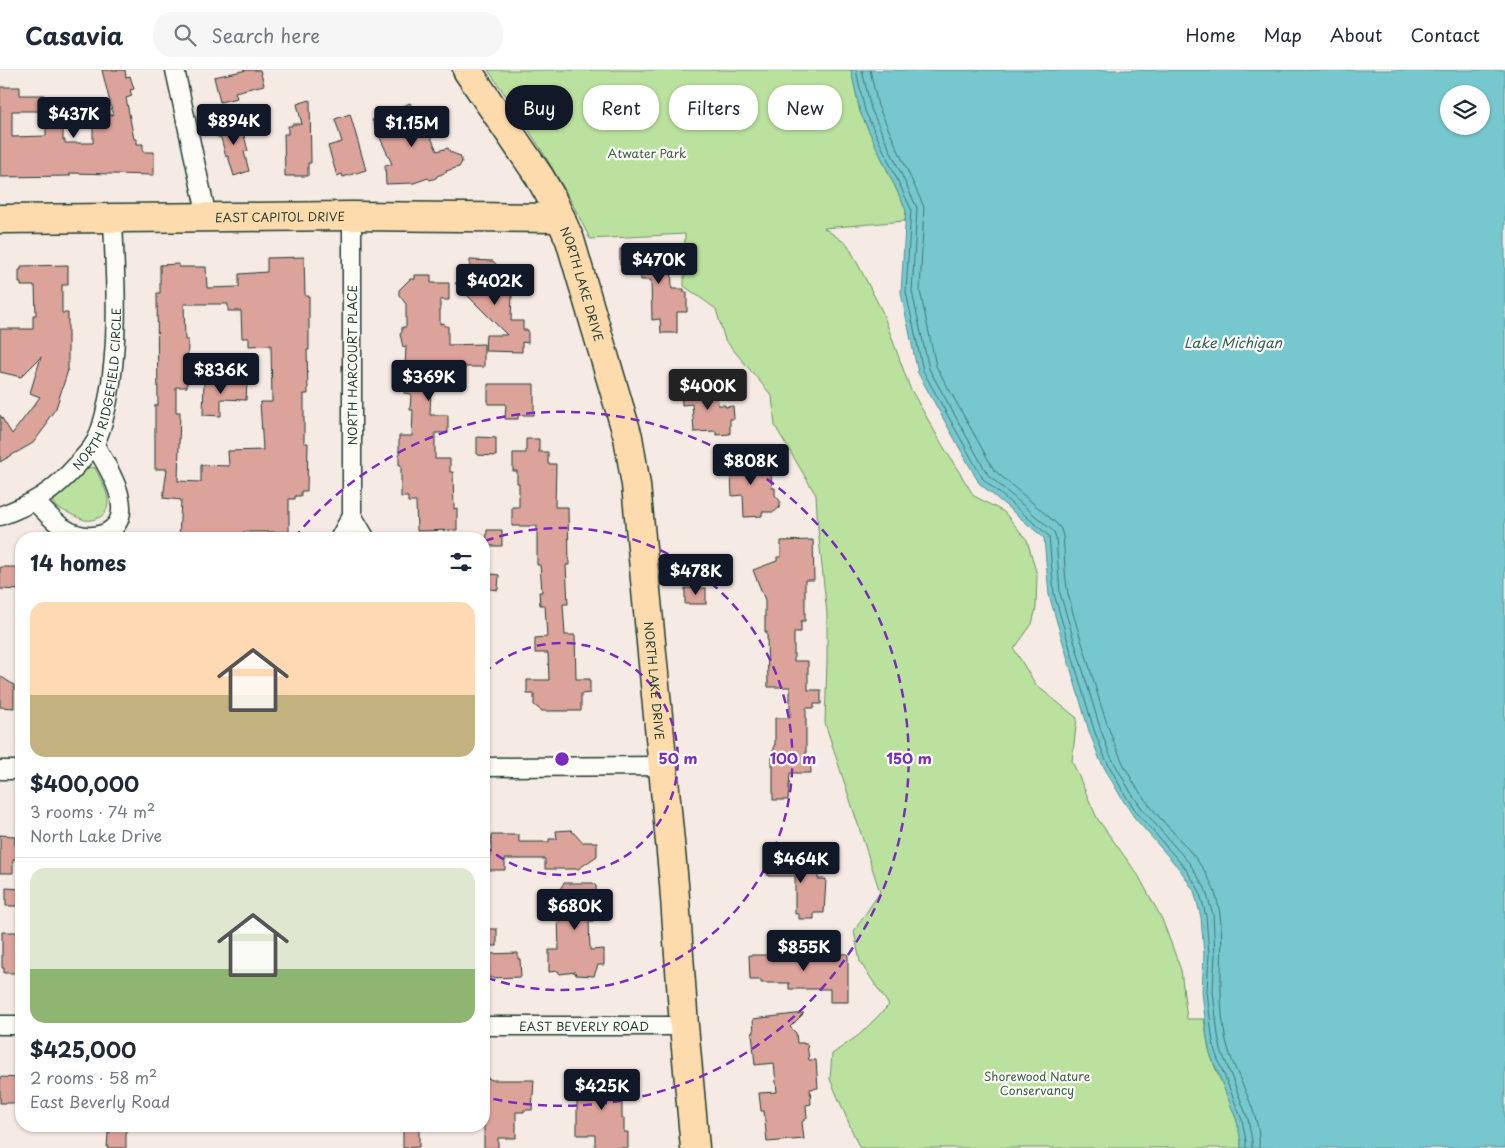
<!DOCTYPE html>
<meta charset="utf-8">
<style>
:root{--surface:#fff;--page:#f6f6f7;--text:#1f2937;--muted:#747a83;--line:#e0e1e3;--accent:#111827}
body{margin:0;font-family:"Playpen Sans",sans-serif;background:var(--page);color:var(--text);height:100vh;display:flex;flex-direction:column;font-size:19px;white-space:nowrap}
*{box-sizing:border-box;margin:0}
p{font-size:16px;color:var(--muted)}
.icon{flex:none;width:28px;height:28px;fill:none;stroke:currentColor;stroke-width:2;stroke-linecap:round;stroke-linejoin:round}
.map{position:relative;flex:1;overflow:hidden}
.side{position:absolute;left:15px;top:462px;width:475px;height:600px;display:flex;flex-direction:column;background:var(--surface);border-radius:20px;box-shadow:0 1px 4px #0004}
.side>*{flex:none}
.top-card{position:absolute;left:505px;top:15px;width:475px;height:45px;display:flex;gap:10px}
.fabs{position:absolute;left:1440px;top:15px;display:grid;gap:10px}
.fabs a{display:grid;place-items:center;width:50px;height:50px;border-radius:50%;background:var(--surface);box-shadow:0 1px 4px #0004;font-size:25px}
.price{position:absolute;translate:-50% -42px;padding:0 11px;border-radius:5px;background:var(--accent);color:#fff;font-size:16px;line-height:32px;filter:drop-shadow(0 1px 2px #0008)}
.price::after{content:'';position:absolute;left:50%;top:30px;width:15px;height:11px;margin-left:-8px;background:inherit;clip-path:polygon(0 0,100% 0,50% 100%)}
.price.on{background:#222;color:#fff}
ul{padding:0;list-style:none}
li{display:grid;align-content:center;gap:10px;height:265px;padding:0 15px}
li+li{border-top:1px solid var(--line)}
li span{display:grid;place-items:center;height:155px;border-radius:15px;color:#555}
li>.icon{margin-inline-start:auto}
span .icon{width:90px;height:90px;fill:#fffc;stroke-width:1}
li b{font-size:21px}
h2{display:flex;justify-content:space-between;align-items:center;height:60px;padding:0 15px;font-size:21px}
.chip{padding:0 18px;border-radius:20px;background:var(--surface);box-shadow:0 1px 4px #0004;font-size:18px;line-height:45px}
.chip.on{background:var(--accent);color:#fff}
header{display:flex;align-items:center;gap:30px;box-sizing:border-box;height:70px;padding:0 25px;background:var(--surface);border-bottom:1px solid var(--line)}
header strong{font-size:24px}
nav{display:flex;gap:28px;margin-inline-start:auto;font-size:18px}
.search{width:350px;height:45px;background:var(--page);display:flex;align-items:center;gap:12px;box-sizing:border-box;padding:0 18px;border-radius:20px;color:var(--muted);font-size:19px}
.map>svg:first-child{display:block}
.green{fill:#bae19d;stroke:#6c8f68}
.water{fill:#76c8ce;stroke:#539090;fill-rule:evenodd}
.lines{fill:none;stroke-linecap:round;stroke-linejoin:round}
.shore{stroke:#427572;stroke-width:1}
.building{fill:#dca39a;stroke:#1f3d34;fill-rule:evenodd}
.street-casing{stroke:#1f3d34;stroke-width:21}
.primary-casing{stroke:#1f3d34;stroke-width:31}
.street{stroke:#fdfcf7;stroke-width:18}
.primary{stroke:#fedbac;stroke-width:28}
.ring{fill:none;stroke:#7b2cbf;stroke-width:2.5;stroke-dasharray:9 6}
.labels{text-anchor:middle;dominant-baseline:central;stroke-width:4.5;stroke-linejoin:round;paint-order:stroke}
.park-label{font-size:12px;fill:#3e5e49;stroke:#fdfcf7}
.street-label{font-size:12px;fill:#1f3d34;stroke:#fdfcf7}
.water-label{font-size:14px;font-style:italic;fill:#35605a;stroke:#fdfcf7}
.centre{fill:#7b2cbf;stroke:#fdfcf7;stroke-width:2.5}
.ring-label{font-size:15px;text-anchor:middle;font-weight:bold;fill:#7b2cbf;stroke:#fdfcf7;stroke-width:4.5;stroke-linejoin:round;paint-order:stroke}
</style>
<header>
<strong>Casavia</strong>
<div class="search"><svg class="icon" aria-label="search" viewBox="0 0 24 24"><circle cx="10" cy="10" r="6"/><path d="M15 15l6 6"/></svg>Search here</div>
<nav><a>Home</a><a>Map</a><a>About</a><a>Contact</a></nav>
</header>
<div class="map">
<svg width="1505" height="1078" viewBox="0 0 1505 1078">
<rect width="100%" height="100%" fill="#f6eae4"/>
<filter id="ink" filterUnits="userSpaceOnUse"><feTurbulence type="fractalNoise" baseFrequency=".02" numOctaves="2"/><feDisplacementMap in="SourceGraphic" scale="10" xChannelSelector="R" yChannelSelector="G"/><feConvolveMatrix kernelMatrix="1 2 1 2 8 2 1 2 1" color-interpolation-filters="sRGB"/></filter>
<g filter="url(#ink)">
<g class="green">
<path d="M488,0H851L860,42L906,140L905,151L824,158L848,175L882,241L910,318L943,376L974,426L1004,442L1027,470L1037,505L1036,538L1032,554L1014,579L1036,615L1077,648L1072,691L1097,748L1138,805L1162,849L1181,900L1187,949H1204C1206,960 1207,972 1210,983C1218,1011 1243,1050 1241,1078H865L859,1077L830,1009L832,984L859,965L889,935L860,892L854,861L880,822L825,653L827,591V544L818,459L816,425L775,356L772,326L725,270L716,239L684,216L685,164L590,169C562,109 526,54 488,0Z"/>
<path d="M90,397L95,398C101,412 118,435 100,447C96,449 90,451 85,450C78,448 65,441 56,437L53,433L56,427L86,399Z"/>
</g>
<path class="water" d="M851,0H1505V1078H1241V1072L1237,1051L1210,983L1207,967L1202,921L1204,884L1201,847L1194,821L1181,801L1134,747L1121,727L1100,690L1089,661L1049,525L1044,468L979,413L918,303L901,223L906,140L860,42ZM1449,24H1481V56H1449Z"/>
<g class="lines">
<g class="shore">
<polyline points="856,0 865,41 911,139 906,222 923,301 983,409 1049,466 1054,524 1094,660 1105,688 1125,725 1138,744 1185,798 1199,820 1206,846 1209,884 1207,921 1212,966 1215,982 1242,1050 1246,1071 1246,1078"/>
<polyline points="862,0 871,39 917,138 912,222 929,299 988,405 1054,462 1056,468 1060,523 1100,658 1110,685 1130,721 1143,740 1190,794 1205,818 1213,845 1215,884 1213,921 1218,965 1221,980 1248,1049 1252,1071 1252,1078"/>
<path d="M870,0L878,36L924,137L920,221L936,296L994,400L1056,453L1061,459L1063,466C1065,485 1064,505 1068,523C1073,546 1081,569 1088,592C1101,635 1112,679 1137,718C1158,752 1194,777 1211,813C1227,847 1220,886 1221,922C1221,940 1223,960 1228,978C1237,1010 1262,1044 1259,1078"/>
</g>
</g>
<g class="building">
<polygon points="102,0 125,0 126,7 130,6 134,19 130,20 132,26 126,28 134,69 137,69 137,74 143,74 143,82 154,82 154,105 70,103 70,106 0,107 0,17 20,17 20,25 44,25 43,41 12,41 12,67 46,66 46,51 63,50 63,70 65,70 65,73 93,73 93,44 113,45"/>
<polygon points="247,0 260,0 264,15 235,22 237,28 220,32 214,7"/>
<polygon points="310,30 311,93 308,93 308,106 285,106 284,64 288,64 288,56 292,56 292,54 302,54 297,34"/>
<polygon points="410,33 414,42 419,40 437,81 448,78 450,82 460,86 462,92 459,97 446,101 447,102 437,106 436,108 430,110 428,108 414,113 386,114 385,95 392,94 372,50"/>
<polygon points="350,44 366,100 343,107 342,104 337,106 328,76 342,72 335,49"/>
<polygon points="240,50 248,81 244,82 249,101 234,106 228,86 226,87 221,68 214,65 220,59 219,56"/>
<polygon points="666,178 666,192 671,192 672,219 684,219 684,222 687,222 687,242 677,242 677,263 661,263 660,249 652,250 651,210 641,210 640,194 620,195 620,179"/>
<path d="M304,187L305,226H309V280H307L308,324H304V373H308L307,421H301V426H295V429H289V462H243V469H179L181,430L163,428L167,399H155V335H158L157,223H160V195L179,194V197H206L207,218L239,217V204L267,202V188ZM184,234H228V241H241L242,268H249V276L271,275L272,332H260L263,380L228,381L229,396L201,395V412L178,411L180,342H176V317H187L188,270H185Z"/>
<polygon points="470,190 493,191 505,204 500,210 512,223 511,251 523,251 523,260 528,260 528,273 522,272 522,282 485,281 486,265 507,265 455,213 469,213"/>
<polygon points="68,195 68,215 62,215 62,243 68,243 68,300 56,338 46,352 48,353 33,373 0,392 0,345 12,364 40,327 30,323 41,287 21,307 0,302 0,259 33,259 33,245 36,245 35,216 21,216 21,213 19,213 19,200 21,200 21,196"/>
<polygon points="415,205 431,205 431,213 449,213 449,230 440,230 440,254 444,253 444,256 448,256 448,275 484,274 484,297 464,297 464,305 439,305 439,315 431,314 430,345 448,345 448,363 435,363 435,389 450,389 450,402 453,402 454,439 457,438 457,460 417,461 416,432 408,432 408,427 401,427 401,395 399,395 399,366 412,366 413,340 410,340 411,324 404,323 406,276 403,277 400,264 402,262 402,257 406,257 406,234 399,225 399,220 410,209 415,209"/>
<polygon points="204,310 247,312 246,330 221,329 221,346 203,345"/>
<polygon points="488,314 534,314 534,345 518,345 518,349 505,349 506,334 488,334"/>
<polygon points="717,317 718,335 725,335 725,337 733,336 734,349 730,349 730,364 716,365 716,361 694,362 692,334 682,335 681,319"/>
<polygon points="477,367 496,368 496,386 477,385"/>
<polygon points="526,369 539,369 539,382 548,382 548,394 556,394 555,437 568,437 569,495 566,495 568,534 563,534 565,565 575,565 576,609 590,609 590,623 581,624 581,641 542,641 534,635 534,624 527,624 527,610 549,610 548,583 535,583 535,568 547,567 545,535 540,535 539,522 542,522 540,495 537,495 537,456 512,456 512,437 519,437 519,413 517,413 517,401 513,401 513,383 526,383"/>
<polygon points="726,380 744,380 744,399 768,399 769,404 771,404 772,418 775,418 775,425 780,431 780,437 774,442 762,442 762,446 744,447 743,425 732,426 731,402 726,402"/>
<polygon points="487,460 502,460 502,476 486,476"/>
<polygon points="813,470 814,510 805,510 805,551 801,551 801,562 794,562 794,591 808,591 808,620 821,620 821,634 814,634 814,638 806,638 806,690 810,690 811,703 790,703 788,730 773,730 773,696 772,696 772,681 774,681 774,675 775,675 775,648 790,648 790,617 768,617 767,562 765,562 765,530 753,500 777,491 777,487 781,487 781,471"/>
<polygon points="0,497 21,497 21,520 0,519"/>
<polygon points="484,503 499,505 498,520 484,518"/>
<rect x="685" y="518" width="21" height="16"/>
<polygon points="0,606 14,615 14,638 0,637"/>
<polygon points="571,760 582,772 597,772 597,786 578,799 545,799 545,789 505,789 505,800 489,800 489,786 491,786 491,765 519,765 519,772 549,772 549,769 557,769 556,761"/>
<polygon points="0,765 15,766 15,775 20,776 20,789 13,789 13,803 0,803"/>
<polygon points="768,785 799,787 799,792 813,792 818,796 818,809 826,809 824,843 814,843 814,849 799,849 799,844 795,844 795,806 768,806"/>
<polygon points="564,813 593,813 596,816 597,832 592,832 593,851 589,851 590,880 604,879 604,895 598,895 594,906 576,905 575,902 560,904 558,901 549,902 549,880 559,880 558,848 556,848 555,826"/>
<polygon points="6,818 21,819 21,836 6,836"/>
<rect x="484" y="859" width="13" height="17"/>
<polygon points="2,862 21,862 21,900 17,900 17,903 4,903 4,898 2,898"/>
<polygon points="518,883 518,889 520,889 521,907 489,908 489,884"/>
<polygon points="788,883 848,884 848,932 830,932 830,919 789,919 789,913 761,913 761,910 750,910 749,885 788,885"/>
<polygon points="804,943 790,957 796,963 797,973 804,973 804,974 807,974 809,990 816,990 818,1018 810,1019 811,1034 806,1035 807,1048 802,1052 804,1069 767,1072 764,1041 761,1041 759,1023 777,1022 774,993 755,995 752,963 754,963 753,949"/>
<polygon points="593,1004 622,1004 622,1048 624,1048 624,1062 628,1062 628,1078 595,1078 595,1065 577,1065 577,1029 574,1029 574,1011 593,1011"/>
<polygon points="484,1006 492,1010 534,1010 532,1040 524,1040 524,1042 516,1042 516,1068 498,1068 498,1078 484,1078"/>
<polygon points="0,1007 20,1008 20,1033 0,1033"/>
<polygon points="110,1056 126,1056 126,1078 107,1078 108,1063 110,1063"/>
<polygon points="403,1058 419,1058 419,1077 403,1078"/>
</g>
<g class="lines">
<g class="street-casing">
<g id="street">
<polyline points="175,0 207,147"/>
<path d="M34,431C43,439 52,450 62,457C74,465 89,469 103,464C142,449 108,397 94,374"/>
<polyline points="352,445 366,469"/>
<path id="s1" d="M0,446C35,433 53,422 78,394C83,387 91,380 95,373C102,360 105,344 108,330C120,270 115,208 113,148"/>
<polyline points="339,469 352,445 352,146"/>
<polyline points="484,697 663,696"/>
<polyline points="0,700 21,700"/>
<polyline points="0,955 21,955"/>
<path id="s2" d="M484,956H684"/>
</g>
</g>
<g class="primary-casing">
<g id="primary">
<path id="s3" d="M467,0L539,106L551,127L570,170L628,367L636,415L674,814L684,956L695,1078"/>
<path id="s4" d="M0,149L352,146L561,148"/>
</g>
</g>
<use href="#street" class="street"/>
<use href="#primary" class="primary"/>
</g>
</g>
<g class="ring">
<path d="M484 603A116 116 0 1 1 484 775"/>
<path d="M485 471A231 231 0 1 1 485 907"/>
<path d="M294 468A347 347 0 1 1 484 1027"/>
</g>
<g class="labels">
<g class="park-label">
<text x="647" y="83">Atwater Park</text>
<text x="1037" y="1006">Shorewood Nature<tspan x="1037" dy="14">Conservancy</tspan></text>
</g>
<g class="street-label">
<text stroke="none"><textPath href="#s4" startOffset="280">EAST CAPITOL DRIVE</textPath></text>
<text stroke="none"><textPath href="#s3" startOffset="245">NORTH LAKE DRIVE</textPath></text>
<text transform="translate(352 295) rotate(-90)">NORTH HARCOURT PLACE</text>
<text stroke="none"><textPath href="#s1" startOffset="175">NORTH RIDGEFIELD CIRCLE</textPath></text>
<text stroke="none"><textPath href="#s3" startOffset="650">NORTH LAKE DRIVE</textPath></text>
<text stroke="none"><textPath href="#s2" startOffset="100">EAST BEVERLY ROAD</textPath></text>
</g>
<g class="water-label">
<text x="1233" y="272">Lake Michigan</text>
</g>
</g>
<circle cx="562" cy="689" r="8" class="centre"/>
<g class="ring-label">
<text x="678" y="694">50 m</text>
<text x="793" y="694">100 m</text>
<text x="909" y="694">150 m</text>
</g>
</svg>
<div class="fabs">
<a><svg class="icon" aria-label="layers" viewBox="0 0 24 24"><path d="M12 4l9 5-9 5-9-5zM3 14l9 5 9-5"/></svg></a>
</div>
<b class="price" style="left:74px;top:69px">$437K</b>
<b class="price" style="left:234px;top:76px">$894K</b>
<b class="price" style="left:412px;top:78px">$1.15M</b>
<b class="price" style="left:659px;top:215px">$470K</b>
<b class="price" style="left:495px;top:236px">$402K</b>
<b class="price" style="left:221px;top:325px">$836K</b>
<b class="price" style="left:429px;top:332px">$369K</b>
<b class="price on" style="left:708px;top:341px">$400K</b>
<b class="price" style="left:751px;top:416px">$808K</b>
<b class="price" style="left:696px;top:526px">$478K</b>
<b class="price" style="left:801px;top:814px">$464K</b>
<b class="price" style="left:575px;top:861px">$680K</b>
<b class="price" style="left:804px;top:902px">$855K</b>
<b class="price" style="left:602px;top:1041px">$425K</b>
<div class="top-card">
<a class="chip on">Buy</a>
<a class="chip">Rent</a>
<a class="chip">Filters</a>
<a class="chip">New</a>
</div>
<section class="side">
<h2>14 homes<svg class="icon" aria-label="filters" viewBox="0 0 24 24"><path d="M4 7h16M4 17h16"/><circle cx="9" cy="7" r="2"/><circle cx="15" cy="17" r="2"/></svg></h2>
<ul>
<li><span style="background:linear-gradient(#ffd9b3 60%,#c2b280 0)"><svg class="icon" aria-label="home" viewBox="0 0 24 24"><path d="M3 11l9-7 9 7M6 9v11h12V9"/></svg></span><div><b>$400,000</b><p>3 rooms · 74 m²</p><p>North Lake Drive</p></div></li>
<li><span style="background:linear-gradient(#dfe7d0 65%,#8fb573 0)"><svg class="icon" aria-label="home" viewBox="0 0 24 24"><path d="M3 11l9-7 9 7M6 9v11h12V9"/></svg></span><div><b>$425,000</b><p>2 rooms · 58 m²</p><p>East Beverly Road</p></div></li>
</ul>
</section>
</div>
